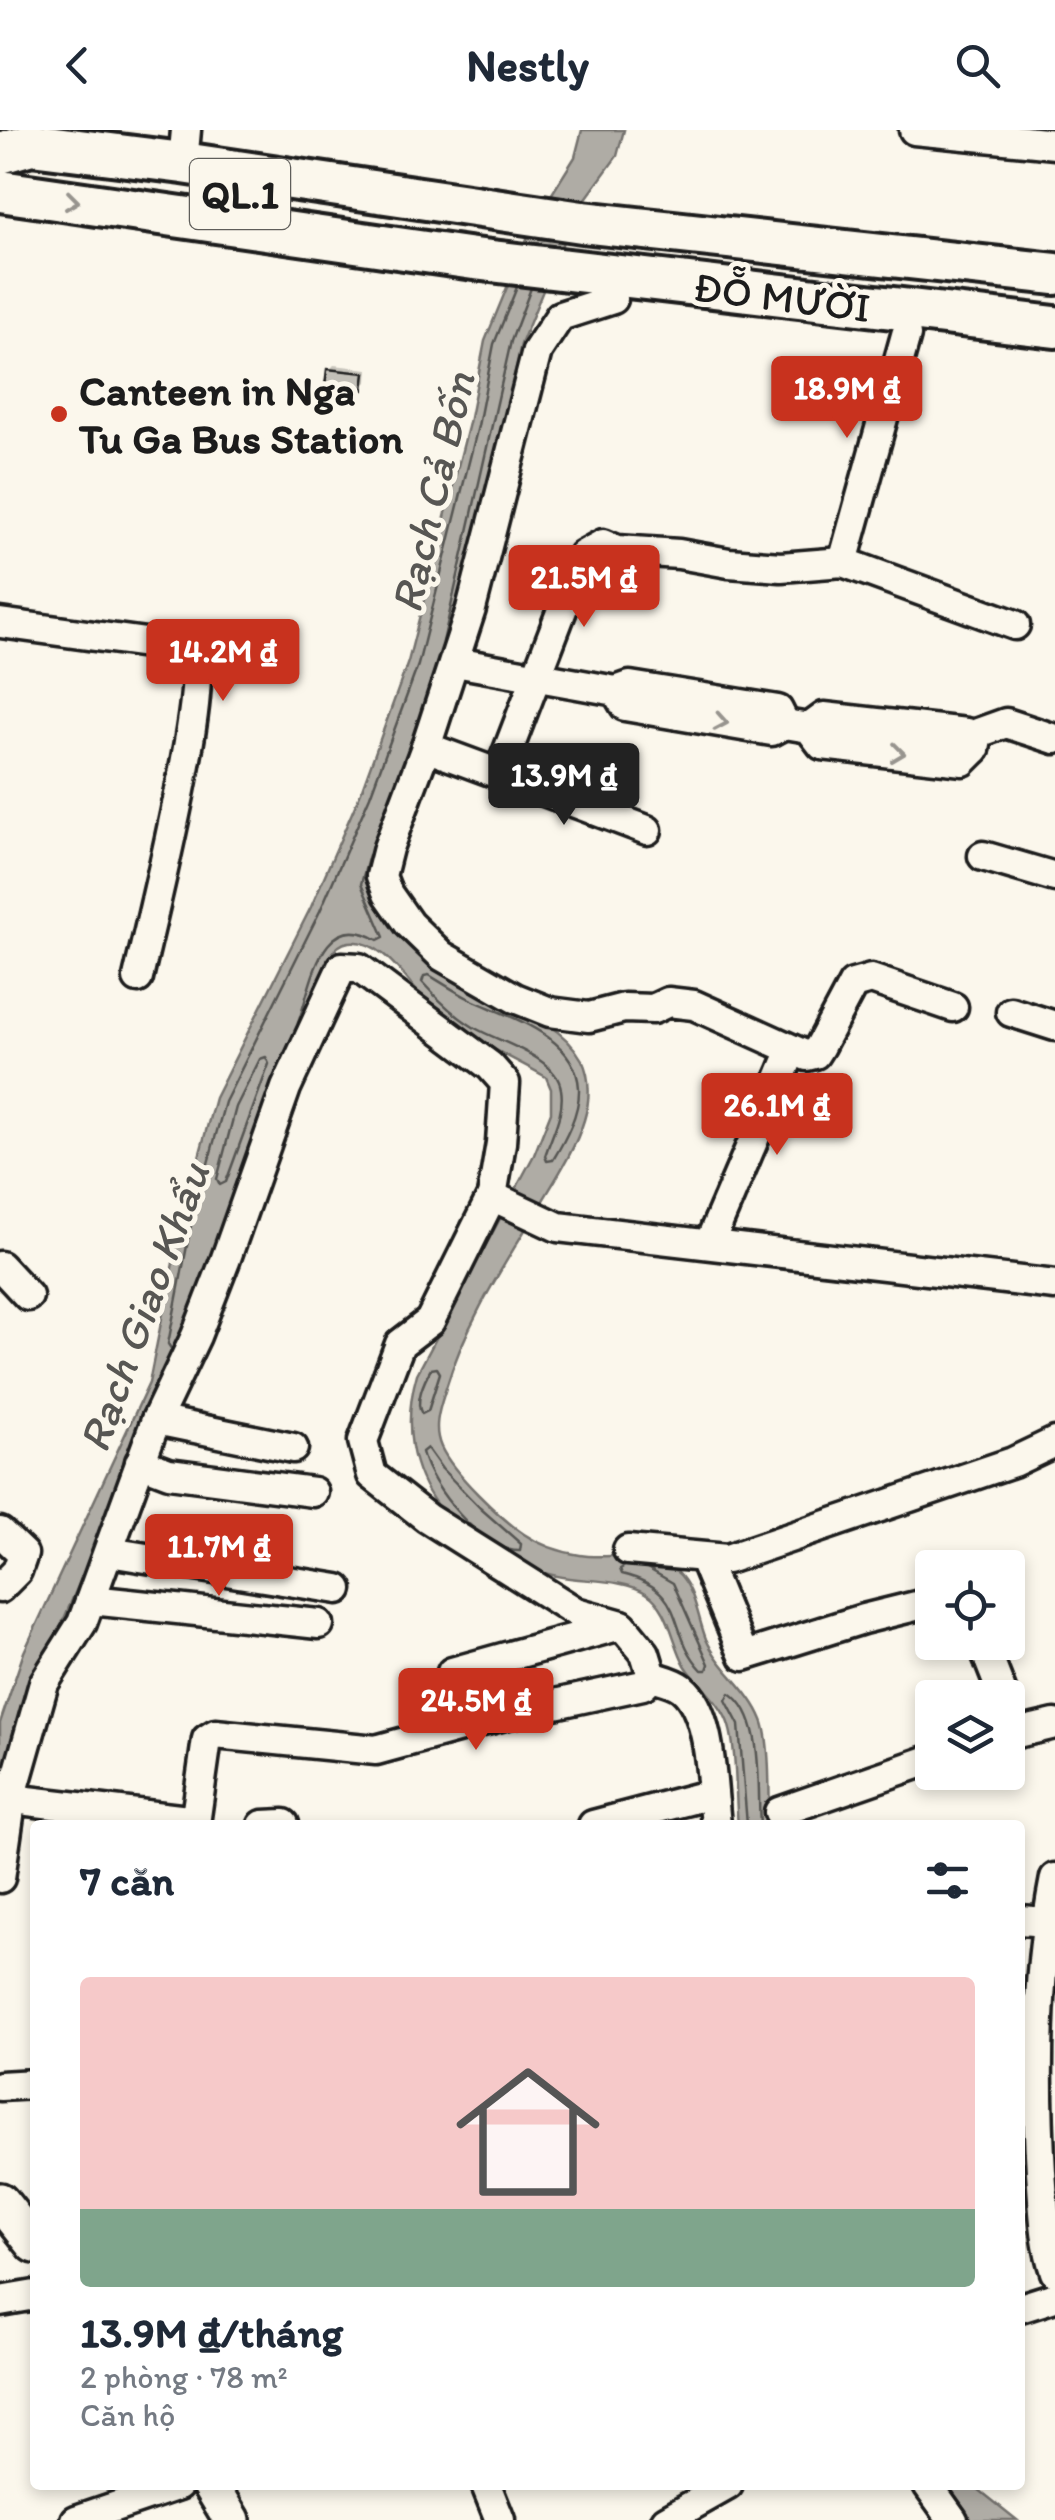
<!DOCTYPE html>
<html lang="vi">
<meta charset="utf-8">
<style>
:root{--surface:#fff;--page:#f6f6f7;--text:#1f2937;--muted:#747a83;--line:#e0e1e3;--accent:#c8321e}
body{margin:0;font-family:Itim,sans-serif;background:var(--page);color:var(--text);height:100vh;display:flex;flex-direction:column;font-size:38px;white-space:nowrap}
*{box-sizing:border-box;margin:0}
p{font-size:32px;color:var(--muted)}
.icon{flex:none;width:55px;height:55px;fill:none;stroke:currentColor;stroke-width:2;stroke-linecap:round;stroke-linejoin:round}
.map{position:relative;flex:1;overflow:hidden}
.sheet{position:absolute;left:30px;top:1690px;width:995px;height:670px;display:flex;flex-direction:column;background:var(--surface);border-radius:10px;box-shadow:0 5px 15px #0003}
.sheet>*{flex:none}
.controls{position:absolute;left:915px;top:1420px;display:grid;gap:20px}
.controls a{display:grid;place-items:center;width:110px;height:110px;border-radius:10px;background:var(--surface);box-shadow:0 5px 15px #0003;font-size:50px}
.price{position:absolute;translate:-50% -85px;padding:0 22px;border-radius:10px;background:var(--accent);color:#fff;font-size:32px;line-height:65px;filter:drop-shadow(0 2px 5px #0008)}
.price::after{content:'';position:absolute;left:50%;top:60px;width:30px;height:22px;margin-left:-15px;background:inherit;clip-path:polygon(0 0,100% 0,50% 100%)}
.price.on{background:#222;color:#fff}
ul{padding:0;list-style:none}
li{display:grid;align-content:center;gap:20px;height:530px;padding:0 50px}
li+li{border-top:2px solid var(--line)}
li span{display:grid;place-items:center;height:310px;border-radius:10px;color:#555}
li>.icon{margin-inline-start:auto}
span .icon{width:180px;height:180px;fill:#fffc;stroke-width:1}
li b{font-size:42px}
h2{display:flex;justify-content:space-between;align-items:center;height:120px;padding:0 50px;font-size:42px}
header{display:flex;justify-content:space-between;align-items:center;height:130px;padding:0 50px;background:var(--surface);font-size:45px;font-weight:700}
.map>svg:first-child{display:block}
.water{fill:#afaca5;stroke:#74726e;stroke-width:2.5}
.shadow{fill:#0003}
.lines{fill:none;stroke-linecap:round;stroke-linejoin:round}
.shore{stroke:#575653;stroke-width:2.5}
.building{fill:#c3c0b8;stroke:#1c1c1c;stroke-width:2.5}
.minor-casing{stroke:#1c1c1c;stroke-width:35}
.major-casing{stroke:#1c1c1c;stroke-width:42}
.highway-casing{stroke:#1c1c1c;stroke-width:48}
.minor{stroke:#fbf7ec;stroke-width:28}
.major{stroke:#fbf7ec;stroke-width:35}
.highway{stroke:#fbf7ec;stroke-width:40}
.oneway{stroke:#97948e}
.poi-dot{fill:#c8321e;stroke:#fbf7ec;stroke-width:4}
.labels{text-anchor:middle;dominant-baseline:central;stroke-width:10;stroke-linejoin:round;paint-order:stroke}
.shield{fill:#fbf7ec;stroke:#5f5e5a;stroke-width:2.5}
.shield-label{font-size:40px;font-weight:bold;fill:#1c1c1c}
.street-label{font-size:42px;fill:#1c1c1c;stroke:#fbf7ec}
.poi-label{font-size:42px;font-weight:bold;fill:#1c1c1c;stroke:#fbf7ec;text-anchor:start}
.water-label{font-size:45px;font-style:italic;fill:#575653;stroke:#fbf7ec}
</style>
<header><svg class="icon" aria-label="back" viewBox="0 0 24 24"><path d="M15 5l-7 7 7 7"/></svg>Nestly<svg class="icon" aria-label="search" viewBox="0 0 24 24"><circle cx="10" cy="10" r="6"/><path d="M15 15l6 6"/></svg></header>
<div class="map">
<svg width="1055" height="2390" viewBox="0 0 1055 2390">
<rect width="100%" height="100%" fill="#fbf7ec"/>
<filter id="ink" filterUnits="userSpaceOnUse"><feTurbulence type="fractalNoise" baseFrequency=".01" numOctaves="2"/><feDisplacementMap in="SourceGraphic" scale="20" xChannelSelector="R" yChannelSelector="G"/><feConvolveMatrix kernelMatrix="1 2 1 2 8 2 1 2 1" color-interpolation-filters="sRGB"/></filter>
<g filter="url(#ink)">
<g class="water">
<path d="M582,0H624L617,26L574,85L521,214L480,405L378,771C400,813 428,835 469,858C508,878 559,888 582,930C591,948 590,971 584,990C575,1020 555,1050 539,1077C504,1135 465,1194 446,1258C440,1277 432,1297 441,1317C453,1343 500,1388 524,1404C540,1415 561,1422 580,1425C605,1430 632,1420 656,1430C663,1433 676,1440 681,1446C696,1464 698,1489 706,1509C720,1540 750,1559 762,1590C771,1612 769,1669 770,1695H738C735,1667 737,1622 729,1596C722,1572 698,1556 685,1535C672,1512 670,1478 646,1463C622,1448 584,1452 557,1446C456,1426 387,1348 417,1244L534,1025L551,982V959L546,947C508,925 465,908 432,878C410,858 385,808 349,812C327,815 325,845 320,863L139,1313L25,1580L0,1737V1593L24,1522L149,1253L181,1093L215,968L311,777L361,662L408,532L469,293L485,211L533,94L575,27Z"/>
<polygon points="929,2355 973,2355 1017,2390 954,2390"/>
</g>
<polygon class="shadow" points="334,235 368,239 367,252 362,257 329,240"/>
<g class="lines">
<g class="shore">
<polyline points="443,512 511,211 531,158"/>
<path d="M429,845C442,853 456,862 470,869C508,887 576,905 579,958C580,983 565,1010 553,1030L547,1031L545,1026C552,1004 565,982 561,959C557,927 499,912 475,898C455,886 437,869 422,852L424,846Z"/>
<path d="M298,893C312,856 320,776 378,810L384,807L361,754L369,725"/>
<polygon points="266,927 269,934 226,1052 220,1055 217,1049 236,977 260,929"/>
<polyline points="172,1220 168,1214 191,1095 225,972 320,781 370,666 418,535 478,296 494,214 517,157"/>
<path d="M437,1238L440,1243L428,1281L422,1284C414,1273 424,1251 431,1239Z"/>
<path d="M427,1318L442,1339L480,1378L521,1414L520,1421C483,1422 430,1357 422,1322Z"/>
<path d="M625,1436L620,1439L622,1444C690,1461 665,1500 702,1540H707L709,1534L673,1453L647,1438"/>
<path d="M747,1695L739,1595L726,1570L730,1563C765,1586 757,1657 760,1695"/>
</g>
</g>
<polygon class="building" points="327,239 365,243 363,260 325,256"/>
<g class="lines">
<g class="minor-casing">
<g id="minor">
<polyline points="914,0 1055,14"/>
<polyline points="183,33 186,0"/>
<polyline points="843,432 906,205"/>
<path d="M0,493L175,517C183,519 190,522 194,529C208,564 149,799 138,848"/>
<polyline points="455,532 616,561 630,556 778,580 785,594 772,601 625,576 616,561"/>
<polyline points="785,594 809,598 822,615 963,631 975,619 966,603 824,587 809,598"/>
<polyline points="426,617 471,479 537,221 560,186 613,169"/>
<polyline points="975,619 978,603 1006,593 1055,609"/>
<polyline points="499,644 647,700"/>
<polyline points="983,726 1055,747"/>
<polyline points="953,877 871,849 853,854 820,916 815,924 807,926 694,875 668,872 653,879 624,878 589,887 550,882 515,868 442,826 409,794 388,764 381,746 388,718 426,617 499,644 580,433 583,425 603,414 617,420 679,424 729,433 781,437 843,432 1015,495"/>
<polyline points="1011,882 1055,896"/>
<polyline points="492,1066 558,1097 1055,1155"/>
<polyline points="709,1114 792,920"/>
<polyline points="0,1136 28,1166"/>
<polyline points="156,1290 293,1318"/>
<polyline points="140,1332 169,1343 313,1362"/>
<polyline points="0,1402 23,1424 17,1441 0,1458"/>
<polyline points="628,1420 727,1429 1013,1332 1055,1312"/>
<polyline points="109,1422 338,1459"/>
<polyline points="704,1429 744,1526 863,1489 932,1472"/>
<polyline points="91,1470 319,1494"/>
<polyline points="982,1512 1004,1568"/>
<polyline points="452,1542 621,1495"/>
<path d="M652,1546C661,1549 675,1552 682,1558C709,1580 711,1642 714,1674"/>
<polyline points="1008,1605 1055,1594"/>
<polyline points="779,1682 932,1629"/>
<polyline points="263,1695 284,1694"/>
<polyline points="593,1695 704,1666 714,1674 716,1695"/>
<polyline points="0,1748 12,1665 44,1553 82,1493 156,1290 196,1206 225,1131 286,958 342,837 359,838 490,936 505,953 501,1013 492,1066 430,1191 400,1214 363,1311 372,1345 427,1388 576,1482 622,1495 645,1523 652,1546 643,1555 508,1584 376,1620 215,1604 207,1609 196,1687 188,1690 28,1671 12,1665"/>
<path d="M1055,1748C1036,1844 1035,1945 1041,2042C1044,2077 1044,2110 1055,2142"/>
<polyline points="1020,1790 1046,1792"/>
<polyline points="0,1956 35,1954"/>
<polyline points="0,2171 35,2165"/>
<polyline points="1020,2178 1055,2167"/>
<polyline points="486,2355 500,2390"/>
<polyline points="928,2355 953,2390"/>
<polyline points="76,2390 179,2355"/>
<polyline points="666,2390 728,2355"/>
</g>
</g>
<g class="major-casing">
<g id="major">
<polyline points="0,2071 35,2115"/>
<polyline points="211,2355 232,2390"/>
</g>
</g>
<g class="highway-casing">
<g id="highway">
<polyline points="0,23 31,14 183,33 582,92 1055,144"/>
<polyline points="0,61 474,129 1055,197"/>
</g>
</g>
<use href="#minor" class="minor"/>
<use href="#major" class="major"/>
<use href="#highway" class="highway"/>
</g>
<defs><path id="oneway-chevron" d="M-2-3.5L2.5 0L-2 3.5" fill="none" stroke-width="1.6" stroke-linecap="round" stroke-linejoin="round" transform="scale(2.5)"/></defs>
<g class="oneway">
<use href="#oneway-chevron" transform="translate(72 71) rotate(7)"/>
<use href="#oneway-chevron" transform="translate(721 592) rotate(10)"/>
<use href="#oneway-chevron" transform="translate(898 623) rotate(7)"/>
</g>
</g>
<circle class="poi-dot" cx="59" cy="284" r="10"/>
<g class="labels">
<rect class="shield" x="190" y="29" width="100" height="70" rx="8"/>
<g class="shield-label">
<text x="240" y="64">QL.1</text>
</g>
<g class="street-label">
<text transform="translate(782 167) rotate(7)">ĐỖ MƯỜI</text>
</g>
<g class="poi-label">
<text x="79" y="260">Canteen in Nga<tspan x="79" dy="48">Tu Ga Bus Station</tspan></text>
</g>
<g class="water-label">
<text transform="translate(432 362) rotate(-77)">Rạch Cả Bốn</text>
<text transform="translate(143 1177) rotate(-70)">Rạch Giao Khẩu</text>
</g>
</g>
</svg>
<div class="controls">
<a><svg class="icon" aria-label="locate" viewBox="0 0 24 24"><circle cx="12" cy="12" r="6"/><path d="M12 2v4M12 18v4M2 12h4M18 12h4"/></svg></a>
<a><svg class="icon" aria-label="layers" viewBox="0 0 24 24"><path d="M12 4l9 5-9 5-9-5zM3 14l9 5 9-5"/></svg></a>
</div>
<b class="price" style="left:847px;top:311px">18.9M ₫</b>
<b class="price" style="left:584px;top:500px">21.5M ₫</b>
<b class="price" style="left:223px;top:574px">14.2M ₫</b>
<b class="price on" style="left:564px;top:698px">13.9M ₫</b>
<b class="price" style="left:777px;top:1028px">26.1M ₫</b>
<b class="price" style="left:219px;top:1469px">11.7M ₫</b>
<b class="price" style="left:476px;top:1623px">24.5M ₫</b>
<section class="sheet">
<h2>7 căn<svg class="icon" aria-label="filters" viewBox="0 0 24 24"><path d="M4 7h16M4 17h16"/><circle cx="9" cy="7" r="2"/><circle cx="15" cy="17" r="2"/></svg></h2>
<ul>
<li><span style="background:linear-gradient(#f6c9c9 75%,#7fa58c 0)"><svg class="icon" aria-label="home" viewBox="0 0 24 24"><path d="M3 11l9-7 9 7M6 9v11h12V9"/></svg></span><div><b>13.9M ₫/tháng</b><p>2 phòng · 78 m²</p><p>Căn hộ</p></div></li>
</ul>
</section>
</div>
